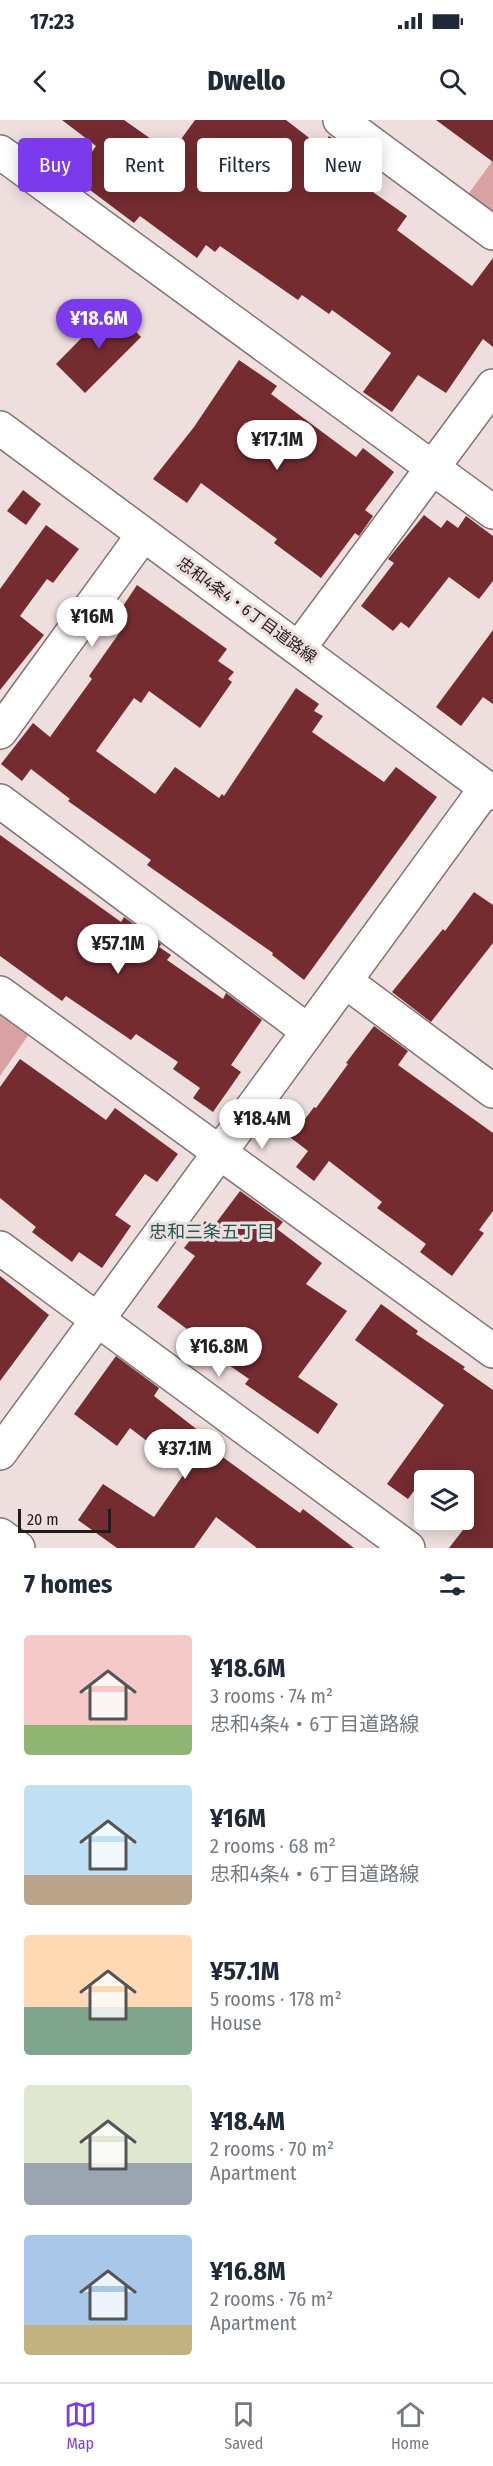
<!DOCTYPE html>
<meta charset="utf-8">
<style>
:root{--surface:#fff;--page:#f6f6f7;--text:#1f2937;--muted:#747a83;--line:#e0e1e3;--accent:#7c3aed}
body{margin:0;font-family:"Fira Sans Condensed","Noto Sans JP",sans-serif;background:var(--page);color:var(--text);height:100vh;display:flex;flex-direction:column;font-size:22px;white-space:nowrap}
*{box-sizing:border-box;margin:0}
p{font-size:20px;color:var(--muted)}
.icon{flex:none;width:33px;height:33px;fill:none;stroke:currentColor;stroke-width:2;stroke-linecap:round;stroke-linejoin:round}
.map{position:relative;height:1428px;overflow:hidden}
.drawer{display:flex;flex-direction:column;background:var(--surface);flex:1}
.drawer>*{flex:none}
.top-card{position:absolute;left:18px;top:18px;width:458px;height:54px;display:flex;gap:12px}
.tools{position:absolute;left:414px;top:1350px;display:grid;gap:12px}
.tools a{display:grid;place-items:center;width:60px;height:60px;border-radius:6px;background:var(--surface);box-shadow:0 3px 15px #0003;font-size:30px}
.scale{position:absolute;left:18px;bottom:15px;width:93px;box-sizing:border-box;padding-left:6px;border:3px solid #221d1d;border-top:0;font-size:16px;line-height:21px;white-space:nowrap;color:#221d1d;-webkit-text-stroke:4px #eedfde;paint-order:stroke}
.price{position:absolute;translate:-50% -51px;padding:0 14px;border-radius:21px;background:#fff;color:#222;font-size:20px;line-height:39px;filter:drop-shadow(0 2px 3px #0008)}
.price::after{content:'';position:absolute;left:50%;top:36px;width:18px;height:14px;margin-left:-9px;background:inherit;clip-path:polygon(0 0,100% 0,50% 100%)}
.price.current{background:var(--accent);color:#fff}
ul{padding:0;list-style:none}
li{display:flex;align-items:center;gap:18px;height:150px;padding:0 24px}
li span{display:grid;place-items:center;flex:none;width:168px;height:120px;border-radius:6px;color:#555}
li>.icon{margin-inline-start:auto}
span .icon{width:72px;height:72px;fill:#fffc;stroke-width:1}
li b{font-size:26px}
h2{display:flex;justify-content:space-between;align-items:center;height:72px;padding:0 24px;font-size:26px}
.pill{padding:0 21px;border-radius:6px;background:var(--surface);box-shadow:0 3px 15px #0003;font-size:21px;line-height:54px}
.pill.current{background:var(--accent);color:#fff}
.status{display:flex;justify-content:space-between;align-items:center;height:42px;padding:0 30px;background:var(--surface);direction:ltr}
.status svg{height:16px;fill:currentColor}
header{display:flex;justify-content:space-between;align-items:center;height:78px;padding:0 24px;background:var(--surface);font-size:27px;font-weight:800}
.tab-bar{display:flex;justify-content:space-around;align-items:center;height:84px;border-top:2px solid var(--line);background:var(--surface);font-size:16px;color:var(--muted)}
.tab-bar a{display:grid;justify-items:center;gap:3px}
.tab-bar .current{color:var(--accent)}
.map>svg:first-child{display:block}
.green{fill:#d9a1a1}
.building{fill:#742c31}
.lines{fill:none;stroke-linecap:round;stroke-linejoin:round}
.minor-casing{stroke:#827474;stroke-width:36}
.minor{stroke:#fff;stroke-width:33}
.labels{text-anchor:middle;dominant-baseline:central;stroke-width:6;stroke-linejoin:round;paint-order:stroke}
.street-label{font-size:16px;fill:#221d1d;stroke:#eedfde}
.neighbourhood-label{font-size:18px;fill:#1e5956;stroke:#eedfde}
</style>
<div class="status"><b>17:23</b><svg viewBox="0 0 49 12"><path d="M0 12V9h3v3zM5 12V6h3v6zM10 12V3h3v9zM15 12V0h3v12zM26 1h20v11H26zM47 4h2v5h-2z"/></svg></div>
<header><svg class="icon" aria-label="back" viewBox="0 0 24 24"><path d="M15 5l-7 7 7 7"/></svg>Dwello<svg class="icon" aria-label="search" viewBox="0 0 24 24"><circle cx="10" cy="10" r="6"/><path d="M15 15l6 6"/></svg></header>
<div class="map">
<svg width="493" height="1428" viewBox="0 0 493 1428">
<rect width="100%" height="100%" fill="#eedfde"/>
<g class="green">
<polygon points="493,40 493,113 459,87"/>
<polygon points="0,893 29,914 0,956"/>
</g>
<g class="building">
<polygon points="62,0 124,0 171,33 195,0 286,0 321,27 329,16 372,47 360,63 407,96 397,110 472,166 493,138 493,227 483,219 446,273 418,255 392,292 363,272 391,233 332,190 329,194 302,175 298,180 220,126 215,132 206,125 197,138 140,96 134,103 74,58 96,26"/>
<polygon points="436,0 493,0 493,42"/>
<polygon points="112,187 141,217 85,273 56,244"/>
<polygon points="239,240 277,266 271,274 356,337 363,328 394,352 365,390 373,396 359,416 355,413 321,458 274,423 277,419 201,363 187,383 153,359 194,307"/>
<polygon points="23,370 41,384 26,405 7,391"/>
<polygon points="424,395 441,408 447,400 458,408 466,396 493,416 493,461 479,479 449,457 409,508 401,502 393,511 361,486 394,443 388,439"/>
<polygon points="46,405 79,429 53,463 47,459 20,496 44,515 0,570 0,469"/>
<polygon points="137,465 227,529 218,541 234,552 228,559 232,562 200,608 149,571 141,583 134,578 96,631 155,674 175,647 219,678 222,674 224,676 296,568 319,584 314,591 323,596 312,612 384,662 396,647 437,677 304,860 272,835 273,833 147,745 151,740 68,681 70,679 31,649 22,661 1,644 33,603 50,617 92,559 89,556 127,502 117,495"/>
<polygon points="493,510 493,584 483,577 461,606 436,587"/>
<polygon points="0,715 121,802 124,797 161,824 159,827 171,835 167,840 223,879 226,873 262,900 231,945 241,952 213,992 193,978 200,968 173,949 178,942 136,914 131,920 66,876 62,881 0,836"/>
<polygon points="474,772 493,785 493,823 431,902 392,872 443,809 445,811"/>
<polygon points="374,906 408,931 398,945 493,1013 493,1091 479,1110 484,1113 452,1156 420,1132 426,1124 377,1088 382,1082 329,1041 314,1061 296,1047 308,1031 291,1018 314,987 316,988 348,944 346,943"/>
<polygon points="20,939 106,1000 115,988 178,1034 157,1062 145,1054 115,1095 131,1106 102,1148 79,1132 72,1142 32,1112 36,1107 0,1078 0,967"/>
<polygon points="240,1071 283,1102 277,1109 322,1143 306,1164 347,1191 298,1257 338,1284 318,1314 245,1264 249,1259 203,1227 206,1223 157,1187 195,1136 184,1128 205,1101 213,1107"/>
<polygon points="0,1156 49,1195 0,1261"/>
<polygon points="381,1184 418,1211 416,1214 465,1247 463,1249 493,1270 493,1428 449,1428 473,1397 464,1390 464,1360 424,1360 424,1363 421,1361 408,1379 387,1364 444,1285 355,1220"/>
<polygon points="116,1236 159,1268 154,1276 199,1311 195,1317 300,1393 303,1389 354,1428 257,1428 216,1397 194,1428 117,1428 78,1400 103,1364 154,1397 186,1351 130,1308 117,1326 74,1294"/>
</g>
<g class="lines">
<g class="minor-casing">
<g id="minor">
<polyline points="340,0 493,113"/>
<polyline points="0,32 493,392"/>
<polyline points="0,308 493,673"/>
<polyline points="299,528 493,266"/>
<polyline points="0,612 143,415"/>
<polyline points="0,681 308,911"/>
<polyline points="345,861 493,971"/>
<polyline points="0,873 493,1231"/>
<polyline points="0,1128 408,1428"/>
<polyline points="0,1333 486,668"/>
<polyline points="0,1415 18,1428"/>
</g>
</g>
<use href="#minor" class="minor"/>
</g>
<g class="labels">
<g class="street-label">
<text transform="translate(247 490) rotate(36)">忠和4条4・6丁目道路線</text>
</g>
<g class="neighbourhood-label">
<text x="212" y="1112">忠和三条五丁目</text>
</g>
</g>
</svg>
<div class="tools">
<a><svg class="icon" aria-label="layers" viewBox="0 0 24 24"><path d="M12 4l9 5-9 5-9-5zM3 14l9 5 9-5"/></svg></a>
</div>
<div class="scale">20 m</div>
<b class="price current" style="left:99px;top:230px">¥18.6M</b>
<b class="price" style="left:277px;top:351px">¥17.1M</b>
<b class="price" style="left:92px;top:528px">¥16M</b>
<b class="price" style="left:118px;top:855px">¥57.1M</b>
<b class="price" style="left:262px;top:1030px">¥18.4M</b>
<b class="price" style="left:219px;top:1258px">¥16.8M</b>
<b class="price" style="left:185px;top:1360px">¥37.1M</b>
<div class="top-card">
<a class="pill current">Buy</a>
<a class="pill">Rent</a>
<a class="pill">Filters</a>
<a class="pill">New</a>
</div>
</div>
<section class="drawer">
<h2>7 homes<svg class="icon" aria-label="filters" viewBox="0 0 24 24"><path d="M4 7h16M4 17h16"/><circle cx="9" cy="7" r="2"/><circle cx="15" cy="17" r="2"/></svg></h2>
<ul>
<li><span style="background:linear-gradient(#f6c9c9 75%,#8fb573 0)"><svg class="icon" aria-label="home" viewBox="0 0 24 24"><path d="M3 11l9-7 9 7M6 9v11h12V9"/></svg></span><div><b>¥18.6M</b><p>3 rooms · 74 m²</p><p>忠和4条4・6丁目道路線</p></div></li>
<li><span style="background:linear-gradient(#bfe0f5 75%,#b9a48a 0)"><svg class="icon" aria-label="home" viewBox="0 0 24 24"><path d="M3 11l9-7 9 7M6 9v11h12V9"/></svg></span><div><b>¥16M</b><p>2 rooms · 68 m²</p><p>忠和4条4・6丁目道路線</p></div></li>
<li><span style="background:linear-gradient(#ffd9b3 60%,#7fa58c 0)"><svg class="icon" aria-label="home" viewBox="0 0 24 24"><path d="M3 11l9-7 9 7M6 9v11h12V9"/></svg></span><div><b>¥57.1M</b><p>5 rooms · 178 m²</p><p>House</p></div></li>
<li><span style="background:linear-gradient(#dfe7d0 65%,#9aa5b1 0)"><svg class="icon" aria-label="home" viewBox="0 0 24 24"><path d="M3 11l9-7 9 7M6 9v11h12V9"/></svg></span><div><b>¥18.4M</b><p>2 rooms · 70 m²</p><p>Apartment</p></div></li>
<li><span style="background:linear-gradient(#a9c7e8 75%,#c2b280 0)"><svg class="icon" aria-label="home" viewBox="0 0 24 24"><path d="M3 11l9-7 9 7M6 9v11h12V9"/></svg></span><div><b>¥16.8M</b><p>2 rooms · 76 m²</p><p>Apartment</p></div></li>
</ul>
</section>
<nav class="tab-bar">
<a class="current"><svg class="icon" aria-label="map" viewBox="0 0 24 24"><path d="M3 6l6-2 6 2 6-2v14l-6 2-6-2-6 2zM9 4v14M15 6v14"/></svg>Map</a>
<a><svg class="icon" aria-label="saved" viewBox="0 0 24 24"><path d="M7 4h10v16l-5-4-5 4z"/></svg>Saved</a>
<a><svg class="icon" aria-label="home" viewBox="0 0 24 24"><path d="M3 11l9-7 9 7M6 9v11h12V9"/></svg>Home</a>
</nav>
